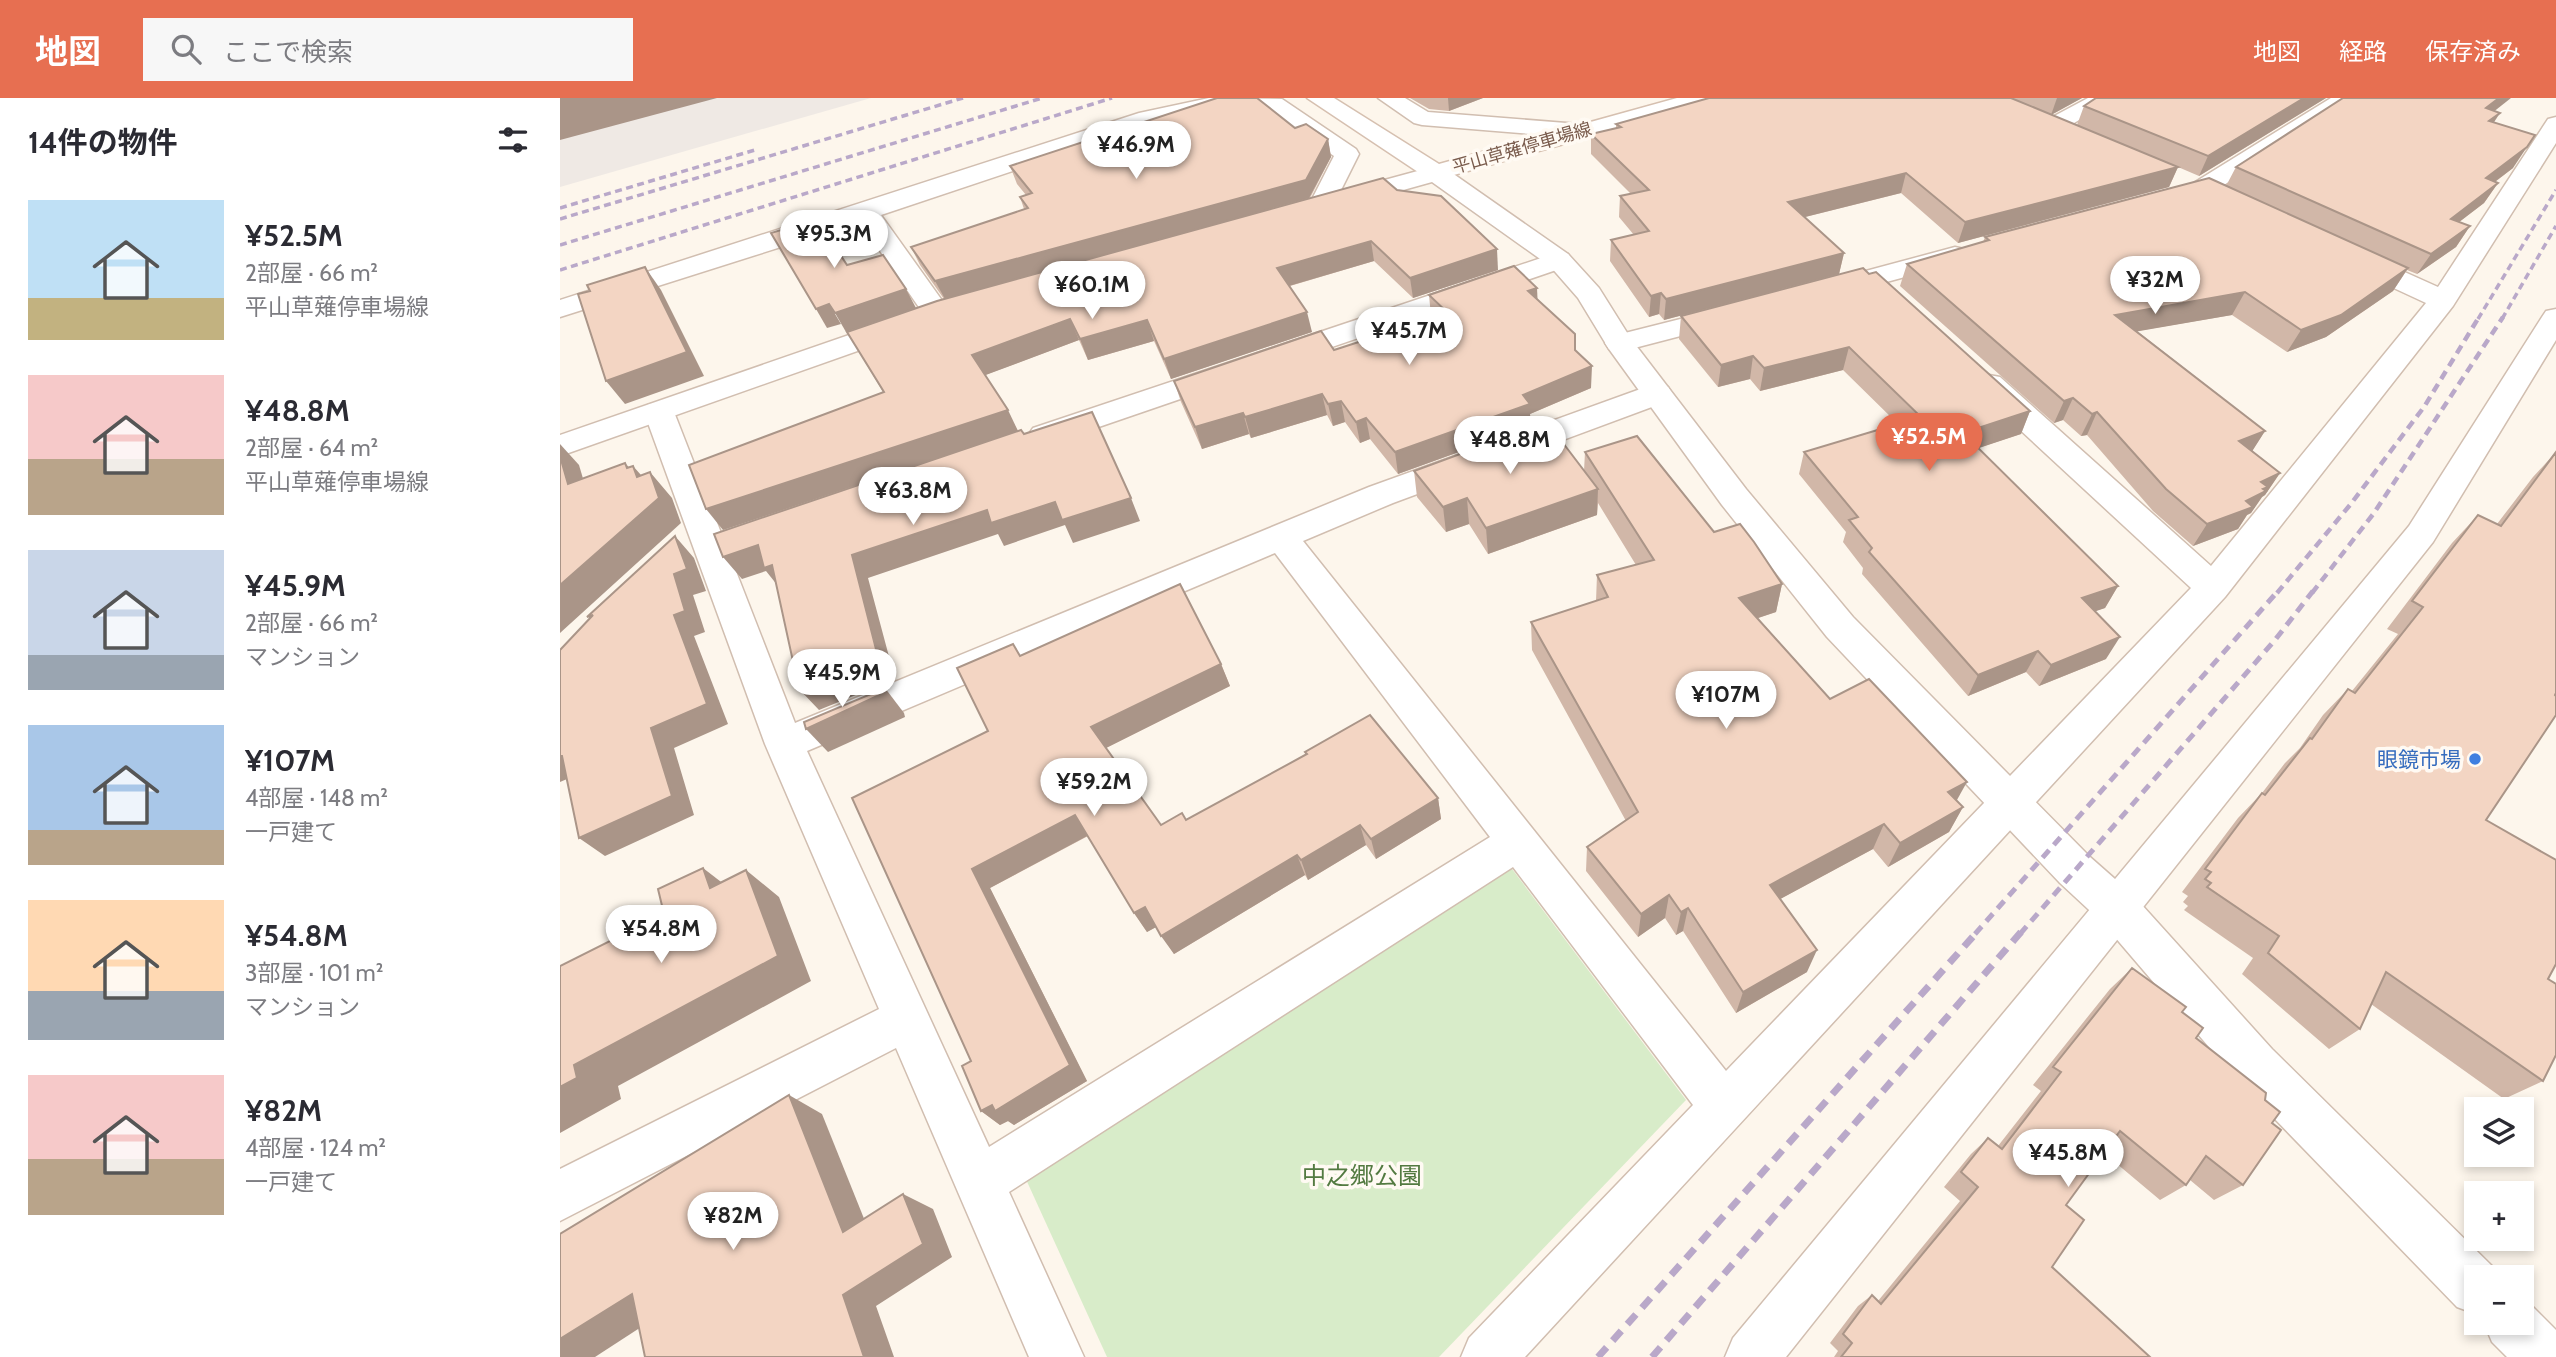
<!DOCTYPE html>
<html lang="ja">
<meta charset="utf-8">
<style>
:root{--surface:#fff;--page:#f7f7f7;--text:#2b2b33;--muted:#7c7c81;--accent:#e76f51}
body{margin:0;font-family:Cabin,"Noto Sans JP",sans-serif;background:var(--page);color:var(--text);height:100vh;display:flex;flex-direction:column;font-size:26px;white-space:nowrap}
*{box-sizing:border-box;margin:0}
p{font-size:23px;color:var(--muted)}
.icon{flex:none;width:38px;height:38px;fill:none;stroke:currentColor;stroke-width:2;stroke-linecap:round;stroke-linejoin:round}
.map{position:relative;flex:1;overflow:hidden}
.drawer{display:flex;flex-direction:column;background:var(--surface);width:560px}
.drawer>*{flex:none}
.controls{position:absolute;left:1904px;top:999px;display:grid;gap:14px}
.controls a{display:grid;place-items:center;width:70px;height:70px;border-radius:0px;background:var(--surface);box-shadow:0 4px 10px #0003;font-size:35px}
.price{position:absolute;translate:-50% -60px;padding:0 16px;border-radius:24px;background:#fff;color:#222;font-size:23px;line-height:46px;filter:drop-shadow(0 2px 4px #0008)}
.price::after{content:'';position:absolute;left:50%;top:42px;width:21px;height:16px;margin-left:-10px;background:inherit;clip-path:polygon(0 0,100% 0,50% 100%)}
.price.current{background:var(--accent);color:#fff}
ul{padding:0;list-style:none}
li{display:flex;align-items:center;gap:21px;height:175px;padding:0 28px}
li span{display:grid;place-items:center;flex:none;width:196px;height:140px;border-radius:0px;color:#555}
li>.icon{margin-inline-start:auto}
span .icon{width:84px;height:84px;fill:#fffc;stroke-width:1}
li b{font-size:30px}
h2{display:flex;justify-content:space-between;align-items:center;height:84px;padding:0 28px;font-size:30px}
header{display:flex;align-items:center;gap:42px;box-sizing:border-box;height:98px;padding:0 35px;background:var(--accent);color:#fff}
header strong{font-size:33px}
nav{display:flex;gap:38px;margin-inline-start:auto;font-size:24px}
.search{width:490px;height:63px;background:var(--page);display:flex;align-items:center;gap:18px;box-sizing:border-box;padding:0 24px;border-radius:0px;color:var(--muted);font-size:26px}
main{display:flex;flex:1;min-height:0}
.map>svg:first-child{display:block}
.industrial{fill:#efe9e4}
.green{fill:#d8ecc9}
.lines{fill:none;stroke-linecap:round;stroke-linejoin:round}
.minor-casing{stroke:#d1beb0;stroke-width:3}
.tertiary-casing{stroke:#d1beb0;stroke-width:3}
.secondary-casing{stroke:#d6c0b0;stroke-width:3}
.minor{fill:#fff;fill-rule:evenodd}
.tertiary{fill:#fff;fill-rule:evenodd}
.secondary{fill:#fff;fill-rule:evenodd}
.rail-far3{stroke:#b9a8c9;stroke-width:3.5;stroke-dasharray:7 4.5;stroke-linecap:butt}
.rail-far2{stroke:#b9a8c9;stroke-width:4.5;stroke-dasharray:9 6;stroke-linecap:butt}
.rail-far1{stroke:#b9a8c9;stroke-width:5;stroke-dasharray:10 7;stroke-linecap:butt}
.rail{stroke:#b9a8c9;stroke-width:7;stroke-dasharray:13 9;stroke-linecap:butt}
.wall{fill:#d1b7a8}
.shaded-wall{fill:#aa9588}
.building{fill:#f3d5c3;stroke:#aa9588;stroke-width:2}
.shop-dot{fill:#3f7fe0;stroke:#fffaf3;stroke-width:2.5}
.labels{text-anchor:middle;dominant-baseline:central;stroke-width:7;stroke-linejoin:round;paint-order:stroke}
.far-street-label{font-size:18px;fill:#7a5c4d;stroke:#fffaf3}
.shop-label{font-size:21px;fill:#366cbe;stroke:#fffaf3;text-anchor:end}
.near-park-label{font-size:24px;fill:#537a41;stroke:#fffaf3}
</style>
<header>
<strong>地図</strong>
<div class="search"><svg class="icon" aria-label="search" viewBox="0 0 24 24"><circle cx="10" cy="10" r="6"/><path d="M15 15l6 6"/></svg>ここで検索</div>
<nav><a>地図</a><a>経路</a><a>保存済み</a></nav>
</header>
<main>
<section class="drawer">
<h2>14件の物件<svg class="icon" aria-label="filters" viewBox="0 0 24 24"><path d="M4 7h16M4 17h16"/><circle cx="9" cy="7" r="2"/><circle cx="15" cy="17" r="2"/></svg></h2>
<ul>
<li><span style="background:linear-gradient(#bfe0f5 70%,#c2b280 0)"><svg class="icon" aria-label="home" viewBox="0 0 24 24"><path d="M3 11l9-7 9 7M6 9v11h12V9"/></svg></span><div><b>¥52.5M</b><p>2部屋 · 66 m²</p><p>平山草薙停車場線</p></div></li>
<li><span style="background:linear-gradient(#f6c9c9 60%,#b9a48a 0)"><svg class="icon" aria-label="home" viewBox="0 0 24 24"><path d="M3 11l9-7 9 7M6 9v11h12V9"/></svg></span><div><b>¥48.8M</b><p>2部屋 · 64 m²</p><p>平山草薙停車場線</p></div></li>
<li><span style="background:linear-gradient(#c9d6e8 75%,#9aa5b1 0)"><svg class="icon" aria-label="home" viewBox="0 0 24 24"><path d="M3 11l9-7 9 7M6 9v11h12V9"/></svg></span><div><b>¥45.9M</b><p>2部屋 · 66 m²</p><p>マンション</p></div></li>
<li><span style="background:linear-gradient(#a9c7e8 75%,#b9a48a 0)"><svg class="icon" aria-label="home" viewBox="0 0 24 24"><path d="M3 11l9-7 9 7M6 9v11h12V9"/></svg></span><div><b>¥107M</b><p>4部屋 · 148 m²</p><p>一戸建て</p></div></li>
<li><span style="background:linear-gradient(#ffd9b3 65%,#9aa5b1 0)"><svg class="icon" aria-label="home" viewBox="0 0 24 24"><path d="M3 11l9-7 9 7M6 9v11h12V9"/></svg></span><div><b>¥54.8M</b><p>3部屋 · 101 m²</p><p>マンション</p></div></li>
<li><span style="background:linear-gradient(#f6c9c9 60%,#b9a48a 0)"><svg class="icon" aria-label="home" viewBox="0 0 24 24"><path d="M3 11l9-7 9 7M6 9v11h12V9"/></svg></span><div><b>¥82M</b><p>4部屋 · 124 m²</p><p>一戸建て</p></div></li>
</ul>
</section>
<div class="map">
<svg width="1996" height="1259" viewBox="0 0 1996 1259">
<rect width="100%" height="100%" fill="#fdf6ec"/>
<polygon class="industrial" points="0,0 311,0 0,89"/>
<polygon class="green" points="949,767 1126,1002 879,1259 547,1259 464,1077"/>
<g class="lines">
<g class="minor-casing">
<g id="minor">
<polygon points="649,0 722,1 796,51 799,56 771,112 753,112 749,107 774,58 709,13 662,11 593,26 321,117 391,215 387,221 377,223 367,221 300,124 0,219 0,202 579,15"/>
<polygon points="818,0 845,0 868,14 1019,26 1027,28 1031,33 1027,38 1019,40 862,27 854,25"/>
<polygon points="1528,0 1556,0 1499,34 1483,34 1479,29 1483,24"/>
<polygon points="1771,0 1798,0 1650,96 1605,108 1596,105 1592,100 1596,95 1632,86"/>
<path d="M1996,19V45L1893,208L1665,499L965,1259H901L909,1240L1133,1007L953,769L449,1094L524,1259H469L336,950L0,1123V1071L319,911L205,646L84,314L88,307L99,304L110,307L114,314L235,625L809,389L1086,289L1097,286L1108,289L1112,296L1108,303L833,405L743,443L1166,973L1631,490L1418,293L1414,286L1418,279L1429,277L1440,279L1651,468L1866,205L1782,166L1778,160L1782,154H1800L1878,189L1988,21ZM715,455L930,739L429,1049L247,653Z"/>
<polygon points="1395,149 1404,151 1408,157 1404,163 1271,199 1261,197 1257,191 1261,185"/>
<polygon points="999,154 1008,156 1012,162 1008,168 495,344 484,347 473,344 468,337 473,330"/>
<polygon points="1172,208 1182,210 1186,216 1182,222 1059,254 1049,251 1045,245 1049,239"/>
<polygon points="1996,211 1996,242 1873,444 1226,1259 1165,1259 1173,1240 1849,428 1982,219 1986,213"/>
</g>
</g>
<g class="tertiary-casing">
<g id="tertiary">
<polygon points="876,68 885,70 1008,156 1039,190 1071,241 1186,391 1293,519 1530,759 1572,796 1712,951 1935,1171 1938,1180 1916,1180 1916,1216 1897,1209 1678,983 1542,824 1500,785 1267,539 1162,407 1049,251 1018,200 990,168 872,84 782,109 773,106 769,101 773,96"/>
<polygon points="344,218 354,221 358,227 354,233 0,358 0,337"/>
<polygon points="1962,1203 1970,1206 1996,1232 1996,1259 1947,1259 1932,1244 1924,1225 1962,1225"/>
</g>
</g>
<g class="secondary-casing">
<polygon id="secondary" points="747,0 774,0 879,66 1117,0 1153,0 1150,5 876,82 867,80"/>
</g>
<use href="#minor" class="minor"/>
<use href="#tertiary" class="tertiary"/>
<use href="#secondary" class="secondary"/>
<g class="rail-far3">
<polyline points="0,110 195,52"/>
<polyline points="0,121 403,0"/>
<polyline points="0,147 482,0"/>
<polyline points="0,172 552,0"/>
<polyline points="1918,221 1996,92"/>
<polyline points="1942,221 1996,128"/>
</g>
<g class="rail-far2">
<polyline points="1717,495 1790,407 1864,309 1919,219"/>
<polyline points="1752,495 1814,415 1943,219"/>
</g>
<g class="rail-far1">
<polyline points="1415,836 1718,493"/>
<polyline points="1460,836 1715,542 1753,493"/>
</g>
<g class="rail">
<polyline points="1038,1259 1417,834"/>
<polyline points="1092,1259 1461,834"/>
</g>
</g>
<g class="wall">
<polygon points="850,0 923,0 889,13 869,11"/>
<polygon points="1149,0 1522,0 1491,17 1517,27 1524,8 1766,0 1639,78 1618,69 1609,89 1398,145 1341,95 1245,119 1284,155 1279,176 1104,222 1099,216 1089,219 1050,163 1051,142 1074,137 1059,119 1060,98 1071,96 1031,56 1031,36 1056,30 1056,26"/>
<polygon points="1935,13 1934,24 1953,70 1935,84 1938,85 1924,105 1899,124 1910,128 1896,149 1857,176 1847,172 1833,193 1766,239 1727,254 1672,217 1577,233 1705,333 1692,353 1720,375 1705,397 1702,399 1691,415 1687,417 1678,431 1633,448 1593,413 1527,337 1521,338 1503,322 1494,325 1340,188 1347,166 1423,144 1425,139 1666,88 1676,69"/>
<polygon points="735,30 768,41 771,59 750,100 837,92 938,172 853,200 814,163 730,188 752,234 611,281 594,243 528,262 519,242 425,277 458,333 163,432 323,294 287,234 384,201 360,167 351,149 464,111 460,99 466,97 457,86 450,68"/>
<polygon points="1303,170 1470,313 1461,336 1418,350 1558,488 1545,510 1535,513 1546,561 1479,588 1466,574 1408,598 1302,476 1303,470 1283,444 1286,434 1239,376 1244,354 1338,326 1283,272 1200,293 1190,281 1158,289 1119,241 1121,218"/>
<polygon points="869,197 978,201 1015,252 1031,290 970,316 971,328 838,376 810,341 800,345 785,324 773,328 767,317 691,340 689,336 642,351 621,304 614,283 774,252 873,220 871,218"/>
<polygon points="1025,354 1154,434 1222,486 1216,514 1198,520 1270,601 1397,703 1403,709 1389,734 1328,769 1313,751 1220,801 1247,874 1176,915 1123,833 1116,837 1105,820 1078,839 1026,773 1027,749 1066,723 972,552 971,524 1036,503 1037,477 1076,467 1038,405 1037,417 928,456 909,426 886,434 857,399 854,373 1024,373"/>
<polygon points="1996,354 1926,722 1988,881 1983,983 1944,1001 1811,906 1800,931 1769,951 1682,876 1693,860 1624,812 1628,808 1623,804 1628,798 1622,794 1678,720 1702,695 1725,665 1740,650 1763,617 1788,591 1792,593 1838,536 1827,531 1892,445 1918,417 1937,426 1973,379"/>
<polygon points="461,558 661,566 670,588 546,650 601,727 626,722 746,657 745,654 878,700 881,721 816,761 806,747 748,782 745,777 614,856 596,829 587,834 574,815 528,738 430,790 527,983 454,1027 448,1023 440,1027 421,1013 411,963 428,633"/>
<polygon points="1572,870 1622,914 1636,940 1705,1002 1712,1025 1683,1087 1654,1102 1630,1082 1626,1087 1600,1102 1544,1055 1506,1107 1492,1169 1590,1259 1274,1259 1278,1253 1270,1245 1298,1208 1312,1197 1318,1203 1400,1103 1384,1089 1411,1056 1428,1040 1438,1048 1481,993 1473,987 1550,891"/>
</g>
<g class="shaded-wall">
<polygon points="0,0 157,0 0,42"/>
<polygon points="888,0 923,0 889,13"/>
<polygon points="1497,0 1522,0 1491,17"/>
<polygon points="1744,0 1766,0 1639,78 1648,58"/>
<polygon points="1939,0 1951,0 1913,30 1926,10"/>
<polygon points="1940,15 1927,35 1929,23"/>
<polygon points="768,41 771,59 749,100 385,201 375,183"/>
<polygon points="1967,49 1953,70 1912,101 1926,80"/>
<polygon points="1618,69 1609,89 1398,145 1405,124"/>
<polygon points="1346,75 1341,95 1225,124 1228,104"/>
<polygon points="1938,85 1924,105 1877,141 1891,121"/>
<polygon points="1910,128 1896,149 1857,176 1871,156"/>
<polygon points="811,143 814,163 722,190 717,170"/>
<polygon points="937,151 938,172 853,200 850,180"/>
<polygon points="1284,155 1279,176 1104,222 1106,201"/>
<polygon points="85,169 101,192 144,278 65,306 46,283"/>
<polygon points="1848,170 1833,193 1766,239 1727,254 1741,232"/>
<polygon points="977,190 978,211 968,193"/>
<polygon points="346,191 356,210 286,234 275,215"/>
<polygon points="1685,194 1672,217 1545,239 1555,217"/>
<polygon points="1101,195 1099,216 1089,219 1091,198"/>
<polygon points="269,206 281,226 267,230 256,211"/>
<polygon points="747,214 752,234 611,281 604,261"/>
<polygon points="510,221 519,242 423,278 412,257"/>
<polygon points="587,222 594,243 528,262 520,241"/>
<polygon points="1289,249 1283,272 1200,293 1204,270"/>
<polygon points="1193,258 1190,281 1158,289 1161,267"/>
<polygon points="1032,268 1031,290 970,316 971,328 838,376 835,354 963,297"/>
<polygon points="762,296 767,317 691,340 685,319"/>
<polygon points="1513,300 1503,322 1494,325 1504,303"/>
<polygon points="781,303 785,324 773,328 768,306"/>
<polygon points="448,312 458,333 163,432 146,411"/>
<polygon points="1470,313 1461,336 1395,358 1403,335"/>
<polygon points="1537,314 1527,337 1521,338 1532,316"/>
<polygon points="683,315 689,336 642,351 635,329"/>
<polygon points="806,320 810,341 800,345 796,324"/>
<polygon points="1705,333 1691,355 1679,343"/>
<polygon points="0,346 19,367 32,411 8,386 0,358"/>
<polygon points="65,365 77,378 73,368 96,394 90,374 112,400 121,425 0,535 0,487 67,370"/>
<polygon points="1720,375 1705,397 1702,399 1691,415 1687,417 1678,431 1633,448 1647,426 1686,403 1701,384"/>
<polygon points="1038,391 1037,417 928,456 926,430"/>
<polygon points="571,400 580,423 513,445 505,427 444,448 438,436 308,480 335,581 259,612 239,591 292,457 427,412 495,404"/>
<polygon points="907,400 909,426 886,434 883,409"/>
<polygon points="115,438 134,460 146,493 133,497 145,534 134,538 168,626 114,650 134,717 45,758 19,740 91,630 114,517"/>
<polygon points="198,447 216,470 222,493 206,473 182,481 163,459"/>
<polygon points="1222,486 1216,514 1174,528 1179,500"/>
<polygon points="1558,488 1545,510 1510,522 1522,500"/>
<polygon points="1560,539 1546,561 1479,588 1491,567"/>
<polygon points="1478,553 1466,574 1408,598 1418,577"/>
<polygon points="661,566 670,588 544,651 531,629"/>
<polygon points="325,590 344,615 345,619 268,654 246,631"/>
<polygon points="0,658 2,658 14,678 0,684"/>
<polygon points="1407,684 1393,709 1388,694"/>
<polygon points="878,700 881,721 816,761 811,741"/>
<polygon points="1403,709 1389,734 1328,769 1340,745"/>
<polygon points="515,717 529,737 430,790 527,983 454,1027 448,1023 440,1027 421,1013 432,1007 412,771"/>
<polygon points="1324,726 1313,751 1202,811 1210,787"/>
<polygon points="800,727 806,747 748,782 741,762"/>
<polygon points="737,757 745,777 614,856 601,838"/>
<polygon points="143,770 178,797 150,790"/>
<polygon points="186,772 219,799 251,883 58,988 61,1001 0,1035 0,989 14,967"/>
<polygon points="1109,797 1105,820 1078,839 1081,816"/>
<polygon points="585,809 598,828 587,834 574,815"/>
<polygon points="1128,810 1123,833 1116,837 1121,814"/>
<polygon points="1257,852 1247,874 1176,915 1183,894"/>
<polygon points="229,997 262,1016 315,1148 283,1134"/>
<polygon points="343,1096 373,1111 392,1159 316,1208 334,1259 304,1259 283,1197"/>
<polygon points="72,1196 115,1207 35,1259 0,1259 0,1241"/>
</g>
<g class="building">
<polygon points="657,0 697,0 735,30 746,26 768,41 746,82 375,183 351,149 468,110 460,99 472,95 450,68"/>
<polygon points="1149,0 1451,0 1618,69 1405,124 1346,75 1228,104 1284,155 1106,201 1101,195 1091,198 1051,142 1089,133 1060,98 1089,92 1031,36 1061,29 1056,26"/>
<polygon points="1536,0 1744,0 1648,58 1524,8"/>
<polygon points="1783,0 1939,0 1926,10 1940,15 1929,23 1975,37 1967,49 1926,80 1938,85 1891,121 1910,128 1871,156 1676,69"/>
<polygon points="823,80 837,92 881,98 937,151 850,180 811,143 717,170 747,214 604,261 587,222 520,241 510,221 412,257 448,312 146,411 129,367 324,294 287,234 377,203"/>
<polygon points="1649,80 1848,170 1781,217 1741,232 1685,194 1555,217 1705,333 1679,343 1720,375 1701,384 1708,389 1703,391 1706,393 1686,403 1693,409 1647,426 1606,391 1537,314 1532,316 1513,300 1504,303 1347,166 1429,142 1425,139"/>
<polygon points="257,121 287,167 323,157 346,191 275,215 269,206 256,211 211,135"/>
<polygon points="954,168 977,190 968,193 1015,236 1015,252 1032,268 963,297 970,306 835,354 806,320 796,324 781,303 768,306 762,296 685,319 683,315 635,329 614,283 761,233 774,252 888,215 869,197"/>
<polygon points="85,169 127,254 46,283 18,196 30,193 27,187"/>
<polygon points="1303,170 1309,176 1316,174 1470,313 1403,335 1558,488 1522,500 1560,539 1491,567 1478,553 1418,577 1309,454 1312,450 1289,422 1298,419 1244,354 1361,319 1289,249 1204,270 1193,258 1161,267 1121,218"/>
<polygon points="532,314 571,400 502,422 495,404 431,425 427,412 292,457 318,559 239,591 212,467 204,470 198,447 163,459 154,436 461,332 464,336"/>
<polygon points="987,324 1038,391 926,430 907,400 883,409 854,373"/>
<polygon points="1077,338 1154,434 1180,426 1194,444 1222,486 1179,500 1270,601 1309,581 1407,684 1388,694 1403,709 1340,745 1324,726 1210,787 1257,852 1183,894 1128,810 1121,814 1109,797 1081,816 1027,749 1078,714 971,524 1048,499 1037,477 1094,462 1025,354"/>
<polygon points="1996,354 1996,595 1995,597 1996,598 1996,617 1926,722 1996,762 1996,866 1988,881 1996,886 1996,957 1983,983 1826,874 1800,931 1708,855 1719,838 1647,789 1651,785 1645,781 1651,774 1645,771 1702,695 1705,697 1750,640 1752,641 1788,591 1795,595 1863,509 1852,503 1918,417 1941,428"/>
<polygon points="0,358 8,386 65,365 67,370 73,368 77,379 90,374 99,400 0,487"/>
<polygon points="115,438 127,471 114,476 125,513 114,517 147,606 91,630 112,698 19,740 2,658 0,658 0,552 33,517 27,519"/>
<polygon points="620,486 661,566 531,629 601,727 622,715 626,722 747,656 745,654 810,617 878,700 811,741 800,727 741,762 737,757 601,838 585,809 574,815 515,717 412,771 510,967 435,1013 432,1007 421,1013 402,968 411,963 292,700 428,633 397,570 453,546 460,558"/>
<polygon points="325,590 326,594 246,631 244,624"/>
<polygon points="143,770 150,790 186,772 218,858 14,967 17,980 0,989 0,868 104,816 98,791"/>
<polygon points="1572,870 1626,909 1622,914 1643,930 1636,940 1706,995 1705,1002 1720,1014 1712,1025 1721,1032 1683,1087 1646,1058 1626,1087 1560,1033 1506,1107 1524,1122 1492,1169 1590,1259 1281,1259 1292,1245 1283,1236 1312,1197 1321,1206 1418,1089 1401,1074 1428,1040 1442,1051 1501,974 1493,969"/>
<polygon points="229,997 283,1134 343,1096 363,1146 283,1197 304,1259 85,1259 72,1196 0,1241 0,1136"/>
</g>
<circle class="shop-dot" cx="1915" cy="661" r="7"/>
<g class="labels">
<g class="far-street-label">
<text transform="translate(962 50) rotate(-16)">平山草薙停車場線</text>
</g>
<g class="shop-label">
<text x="1901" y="661">眼鏡市場</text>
</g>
<g class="near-park-label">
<text x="802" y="1077">中之郷公園</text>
</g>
</g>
</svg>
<div class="controls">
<a><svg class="icon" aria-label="layers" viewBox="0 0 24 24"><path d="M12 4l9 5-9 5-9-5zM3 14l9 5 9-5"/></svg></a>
<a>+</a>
<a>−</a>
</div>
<b class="price" style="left:576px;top:83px">¥46.9M</b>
<b class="price" style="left:274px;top:172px">¥95.3M</b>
<b class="price" style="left:1595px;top:218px">¥32M</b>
<b class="price" style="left:532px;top:223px">¥60.1M</b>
<b class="price" style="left:849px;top:269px">¥45.7M</b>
<b class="price current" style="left:1369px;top:375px">¥52.5M</b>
<b class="price" style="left:950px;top:378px">¥48.8M</b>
<b class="price" style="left:353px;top:429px">¥63.8M</b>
<b class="price" style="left:282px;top:611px">¥45.9M</b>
<b class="price" style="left:1166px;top:633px">¥107M</b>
<b class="price" style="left:534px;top:720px">¥59.2M</b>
<b class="price" style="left:101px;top:867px">¥54.8M</b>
<b class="price" style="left:1508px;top:1091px">¥45.8M</b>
<b class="price" style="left:173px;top:1154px">¥82M</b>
</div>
</main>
